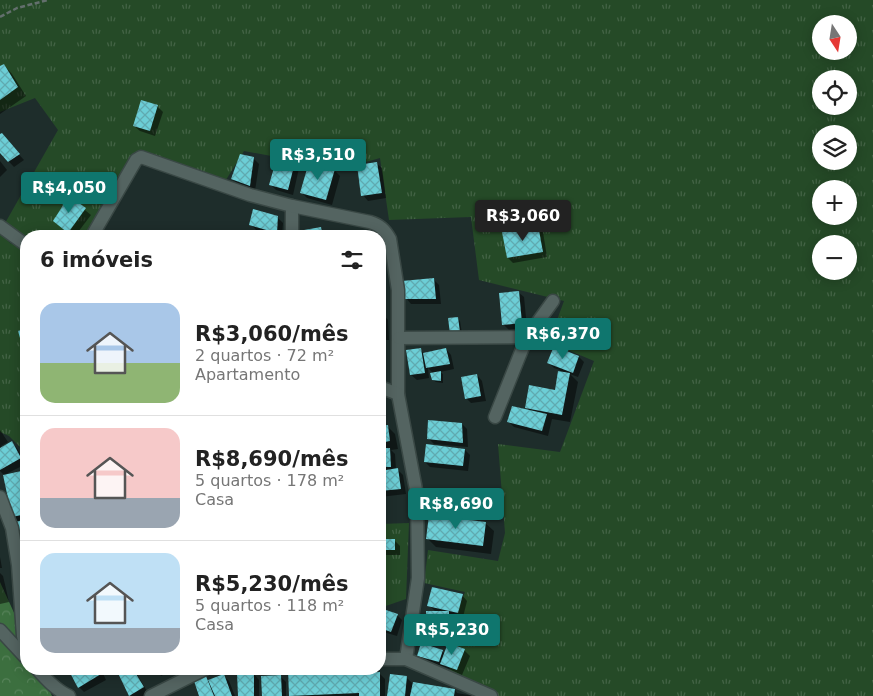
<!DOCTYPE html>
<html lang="pt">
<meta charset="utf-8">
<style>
:root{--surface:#fff;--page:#f2f2f2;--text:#222;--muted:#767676;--line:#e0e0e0;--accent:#0f766e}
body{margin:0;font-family:"DejaVu Sans",sans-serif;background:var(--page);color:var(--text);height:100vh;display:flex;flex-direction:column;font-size:19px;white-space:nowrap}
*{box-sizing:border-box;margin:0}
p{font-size:16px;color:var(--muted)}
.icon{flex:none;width:28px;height:28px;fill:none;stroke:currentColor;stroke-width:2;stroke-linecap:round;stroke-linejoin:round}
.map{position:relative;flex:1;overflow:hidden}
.details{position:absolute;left:20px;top:230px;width:366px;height:445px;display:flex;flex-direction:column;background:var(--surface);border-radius:20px;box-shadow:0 2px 12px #0003}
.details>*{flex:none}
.needle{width:32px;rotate:168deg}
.tools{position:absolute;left:812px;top:15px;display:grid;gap:10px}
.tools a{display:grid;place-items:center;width:45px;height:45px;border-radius:50%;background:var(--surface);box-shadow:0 2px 12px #0003;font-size:25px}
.price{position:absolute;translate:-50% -42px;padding:0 11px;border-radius:5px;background:var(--accent);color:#fff;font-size:16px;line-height:32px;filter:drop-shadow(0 1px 2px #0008)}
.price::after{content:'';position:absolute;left:50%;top:30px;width:15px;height:11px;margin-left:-8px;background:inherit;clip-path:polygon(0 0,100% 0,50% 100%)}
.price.active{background:#222;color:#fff}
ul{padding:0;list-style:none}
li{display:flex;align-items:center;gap:15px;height:125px;padding:0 20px}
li+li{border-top:1px solid var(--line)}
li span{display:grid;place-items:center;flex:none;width:140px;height:100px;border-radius:15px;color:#555}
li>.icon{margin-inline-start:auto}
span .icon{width:60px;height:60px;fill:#fffc;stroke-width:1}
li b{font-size:21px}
h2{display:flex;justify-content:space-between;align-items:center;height:60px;padding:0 20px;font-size:21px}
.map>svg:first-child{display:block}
.grass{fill:url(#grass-tufts);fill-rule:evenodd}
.forest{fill:url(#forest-crowns)}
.shadow{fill:#0007}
.building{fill:url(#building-cross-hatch)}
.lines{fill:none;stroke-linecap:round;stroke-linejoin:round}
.minor-casing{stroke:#3a4845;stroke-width:15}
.path{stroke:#636f6d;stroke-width:2.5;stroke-dasharray:5 2.5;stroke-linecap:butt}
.minor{stroke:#546461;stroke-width:12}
</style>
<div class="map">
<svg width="873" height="696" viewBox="0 0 873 696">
<defs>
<pattern id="grass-tufts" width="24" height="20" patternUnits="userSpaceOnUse" patternTransform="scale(1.25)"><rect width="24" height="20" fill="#254a27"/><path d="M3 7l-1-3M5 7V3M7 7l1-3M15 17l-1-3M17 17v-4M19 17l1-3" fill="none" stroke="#436345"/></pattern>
<pattern id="forest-crowns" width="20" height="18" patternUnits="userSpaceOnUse" patternTransform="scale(1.25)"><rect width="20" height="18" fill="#3c6f3f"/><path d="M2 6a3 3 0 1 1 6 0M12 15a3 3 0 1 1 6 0" fill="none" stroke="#57835a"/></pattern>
<pattern id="building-cross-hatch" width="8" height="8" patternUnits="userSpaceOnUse" patternTransform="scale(1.25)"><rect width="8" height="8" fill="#6cced6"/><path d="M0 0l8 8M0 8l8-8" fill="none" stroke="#60aab0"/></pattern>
</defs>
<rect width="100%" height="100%" fill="#1e2d2b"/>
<g class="grass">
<path d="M0,0H873V696H491L450,677L449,633L465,592L424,583L428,550L498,561L505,533L498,444L560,452L594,361L549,342L564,301L479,280L471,217L389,220L380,158L341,169L244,151L224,183L140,151L88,236H26V241L4,225L58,130L35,98L0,112ZM821,24H849V51H821ZM821,79H849V106H821ZM821,134H849V161H821ZM821,189H849V216H821ZM821,244H849V271H821Z"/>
<polygon points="0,232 10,243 26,251 26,453 9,436 0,432"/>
<polygon points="409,523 406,599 380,608 380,524"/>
</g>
<polygon class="forest" points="0,582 26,639 26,669 40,669 52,696 0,696"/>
<g class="shadow">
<polygon points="4,65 12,74 26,96 0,114 0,67"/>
<polygon points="157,106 163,112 155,136 140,131 134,126"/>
<polygon points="0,134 24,160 14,167 0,152"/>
<polygon points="253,158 259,164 255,191 238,184 232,179"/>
<polygon points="0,161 7,170 0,177"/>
<polygon points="294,163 299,168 293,195 276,190 271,185"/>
<polygon points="376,163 382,168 386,198 368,201 363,195"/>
<polygon points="334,170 340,176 332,205 307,198 302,193"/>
<polygon points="70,198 91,215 75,236 72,236 60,226"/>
<polygon points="277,217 283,223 282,236 256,230 251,224"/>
<polygon points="537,227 543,232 547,257 513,263 508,258 503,233"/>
<polygon points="321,228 327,236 307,236 306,231"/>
<polygon points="434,280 439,285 441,304 411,304 406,298"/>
<polygon points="518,292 524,297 527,328 509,330 503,324"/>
<polygon points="383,314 388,320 389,340 380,340 380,315"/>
<polygon points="457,318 460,321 462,334 454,335"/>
<polygon points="420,349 424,354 446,349 451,355 454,369 440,372 443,374 443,383 436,382 433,380 433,373 428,368 429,378 417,380 411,375"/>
<polygon points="579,357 584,362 578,377 570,374 578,382 570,422 552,419 548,436 514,427 509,422 530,411 527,408 556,391 560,370 554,368 549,363"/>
<polygon points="477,375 482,381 486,401 471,403 466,398"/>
<polygon points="380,409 384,427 387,426 395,434 398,449 391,450 395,454 396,470 398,470 403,475 406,494 380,497"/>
<polygon points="462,424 467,429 468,447 434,444 428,438"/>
<polygon points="0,430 8,442 1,446 2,448 12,443 17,448 26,464 6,474 26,471 26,543 23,544 17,538 19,522 13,517 4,475 0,471"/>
<polygon points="465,450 470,455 468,471 430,467 425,462"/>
<polygon points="453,491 458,496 458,520 485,523 494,531 491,554 436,547 427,538 430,517 425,512"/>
<polygon points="481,499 484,501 484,516 474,516 472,514"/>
<polygon points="394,540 400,546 400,555 380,555 380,541"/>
<polygon points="0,557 2,568 0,568"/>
<polygon points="0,573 3,576 9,602 0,604"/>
<polygon points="462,595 467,601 463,617 451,615 454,618 454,634 432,634 427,628 436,612 429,605"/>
<polygon points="380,609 397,615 402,620 397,636 380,631"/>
<polygon points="380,637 382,651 380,652"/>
<polygon points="464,650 470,656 462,675 445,667 424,661 419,656 442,651 445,654"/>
<polygon points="69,669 101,669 106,680 84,692 79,687"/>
<polygon points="117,669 134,669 148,693 144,696 131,696"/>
<polygon points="157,669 173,669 173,670 161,676"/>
<polygon points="177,669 203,669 184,677"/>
<polygon points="341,669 343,671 357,671 360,674 379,673 385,679 385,696 291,696 290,671"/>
<polygon points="254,674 259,680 259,696 239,696"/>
<polygon points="224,676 229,681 235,696 201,696 206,677 209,681"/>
<polygon points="280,676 286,682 286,696 263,696"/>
<polygon points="406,677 412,683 455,690 457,693 473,696 389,696"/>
</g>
<g class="building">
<polygon points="4,64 18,87 0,100 0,66"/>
<polygon points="141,100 158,105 150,131 133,126"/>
<polygon points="2,133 20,154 8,162 0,153 0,134"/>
<polygon points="240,154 254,157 250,186 231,179"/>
<polygon points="277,157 295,162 288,190 269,185"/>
<polygon points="309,162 335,169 326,200 300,193"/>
<polygon points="377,162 382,193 361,196 357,165"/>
<polygon points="69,196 86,208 68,233 53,221"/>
<polygon points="253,209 278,216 277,233 249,225"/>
<polygon points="538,225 543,252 507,258 502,232"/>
<polygon points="321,227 323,236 305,236 304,230"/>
<polygon points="434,278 436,299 404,299 402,281"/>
<polygon points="519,291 522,323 502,325 499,293"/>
<polygon points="380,313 383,313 385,335 380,335"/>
<polygon points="458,317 460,332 450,334 448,318"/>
<polygon points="26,328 26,344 22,345 18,331"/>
<polygon points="554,346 579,356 573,373 547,363"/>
<polygon points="421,348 425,373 410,375 406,350"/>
<polygon points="446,348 450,364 426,368 423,353"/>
<polygon points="441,371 441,381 432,380 430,373"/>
<polygon points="558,371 570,373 562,415 525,408 529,385 555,390"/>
<polygon points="477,374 481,396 465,399 461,377"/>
<polygon points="512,406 547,414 542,431 507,422"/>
<polygon points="428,420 462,423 463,443 427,439"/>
<polygon points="388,425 390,441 380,443 380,426"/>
<polygon points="12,441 21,458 0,470 0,448"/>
<polygon points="426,444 465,449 463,466 424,462"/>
<polygon points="380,448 390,448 391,467 380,467"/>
<polygon points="398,468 401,489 380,491 380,471"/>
<polygon points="26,470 26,514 12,517 3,475"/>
<polygon points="425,489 453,490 453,513 424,513"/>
<polygon points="482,498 483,514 471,514 470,499"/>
<polygon points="429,515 486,522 483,546 426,539"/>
<polygon points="26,519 26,536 16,539 12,523"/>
<rect x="380" y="539" width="15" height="11"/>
<polygon points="432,587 463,594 458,613 427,606"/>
<polygon points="380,608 398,614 391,632 380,628"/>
<rect x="426" y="611" width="23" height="18"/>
<polygon points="421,643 443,650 439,662 417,656"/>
<polygon points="448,643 465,649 457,670 440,664"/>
<polygon points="68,669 99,669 101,674 78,688"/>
<polygon points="116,669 133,669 144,687 129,696"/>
<polygon points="312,669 357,669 358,673 380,672 380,696 359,696 359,693 289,696 288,670"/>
<polygon points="237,673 254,673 254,696 238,696"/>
<polygon points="224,674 232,696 215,696 208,680"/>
<polygon points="390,674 407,676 405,696 387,696"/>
<polygon points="281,675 282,696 262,696 261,676"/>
<polygon points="206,676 214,696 199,696 194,681"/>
<polygon points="413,682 455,689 454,696 410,696"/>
</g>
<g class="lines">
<g class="minor-casing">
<g id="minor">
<polyline points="292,206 292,236"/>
<polyline points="0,226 26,245"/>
<path d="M92,236L136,160L141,157L250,195L292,206L370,222C380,225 385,230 390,239L398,290V394L417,495L418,578L406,659"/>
<polyline points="399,338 527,337"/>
<polyline points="380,387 398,394"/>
<polyline points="495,417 527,337 553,301"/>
<polyline points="0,497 12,528 18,565 23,636 26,650"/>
<polyline points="0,630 26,658"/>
<polyline points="380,659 406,659 491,696"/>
<path d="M37,669C46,679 56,690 69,696"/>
<polyline points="151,696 205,669"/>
</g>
</g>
<polyline class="path" points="0,17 17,8 48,0"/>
<use href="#minor" class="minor"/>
</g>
</svg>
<div class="tools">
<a><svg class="needle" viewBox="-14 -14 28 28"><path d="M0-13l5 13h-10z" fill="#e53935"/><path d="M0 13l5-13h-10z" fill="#767676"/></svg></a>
<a><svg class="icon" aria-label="locate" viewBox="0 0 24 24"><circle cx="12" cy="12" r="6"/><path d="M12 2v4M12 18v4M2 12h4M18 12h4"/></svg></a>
<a><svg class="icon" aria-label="layers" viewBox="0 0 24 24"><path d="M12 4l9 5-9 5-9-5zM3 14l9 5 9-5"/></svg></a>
<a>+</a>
<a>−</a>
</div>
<b class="price" style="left:318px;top:181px">R$3,510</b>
<b class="price" style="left:69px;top:214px">R$4,050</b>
<b class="price active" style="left:523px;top:242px">R$3,060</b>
<b class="price" style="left:563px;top:360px">R$6,370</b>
<b class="price" style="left:456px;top:530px">R$8,690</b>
<b class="price" style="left:452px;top:656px">R$5,230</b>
<section class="details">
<h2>6 imóveis<svg class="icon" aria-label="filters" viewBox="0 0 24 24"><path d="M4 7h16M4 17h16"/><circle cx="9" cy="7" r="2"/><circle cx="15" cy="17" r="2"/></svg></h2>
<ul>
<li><span style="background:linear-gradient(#a9c7e8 60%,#8fb573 0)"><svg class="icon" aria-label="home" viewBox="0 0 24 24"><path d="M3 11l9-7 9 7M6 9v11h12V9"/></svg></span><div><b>R$3,060/mês</b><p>2 quartos · 72 m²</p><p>Apartamento</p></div></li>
<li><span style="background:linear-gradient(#f6c9c9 70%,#9aa5b1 0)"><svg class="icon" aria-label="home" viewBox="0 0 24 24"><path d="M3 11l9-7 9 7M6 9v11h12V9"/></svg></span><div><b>R$8,690/mês</b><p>5 quartos · 178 m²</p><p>Casa</p></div></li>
<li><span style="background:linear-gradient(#bfe0f5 75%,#9aa5b1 0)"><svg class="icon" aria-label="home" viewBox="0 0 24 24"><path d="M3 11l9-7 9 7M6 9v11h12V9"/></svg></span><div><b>R$5,230/mês</b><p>5 quartos · 118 m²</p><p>Casa</p></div></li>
</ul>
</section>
</div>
